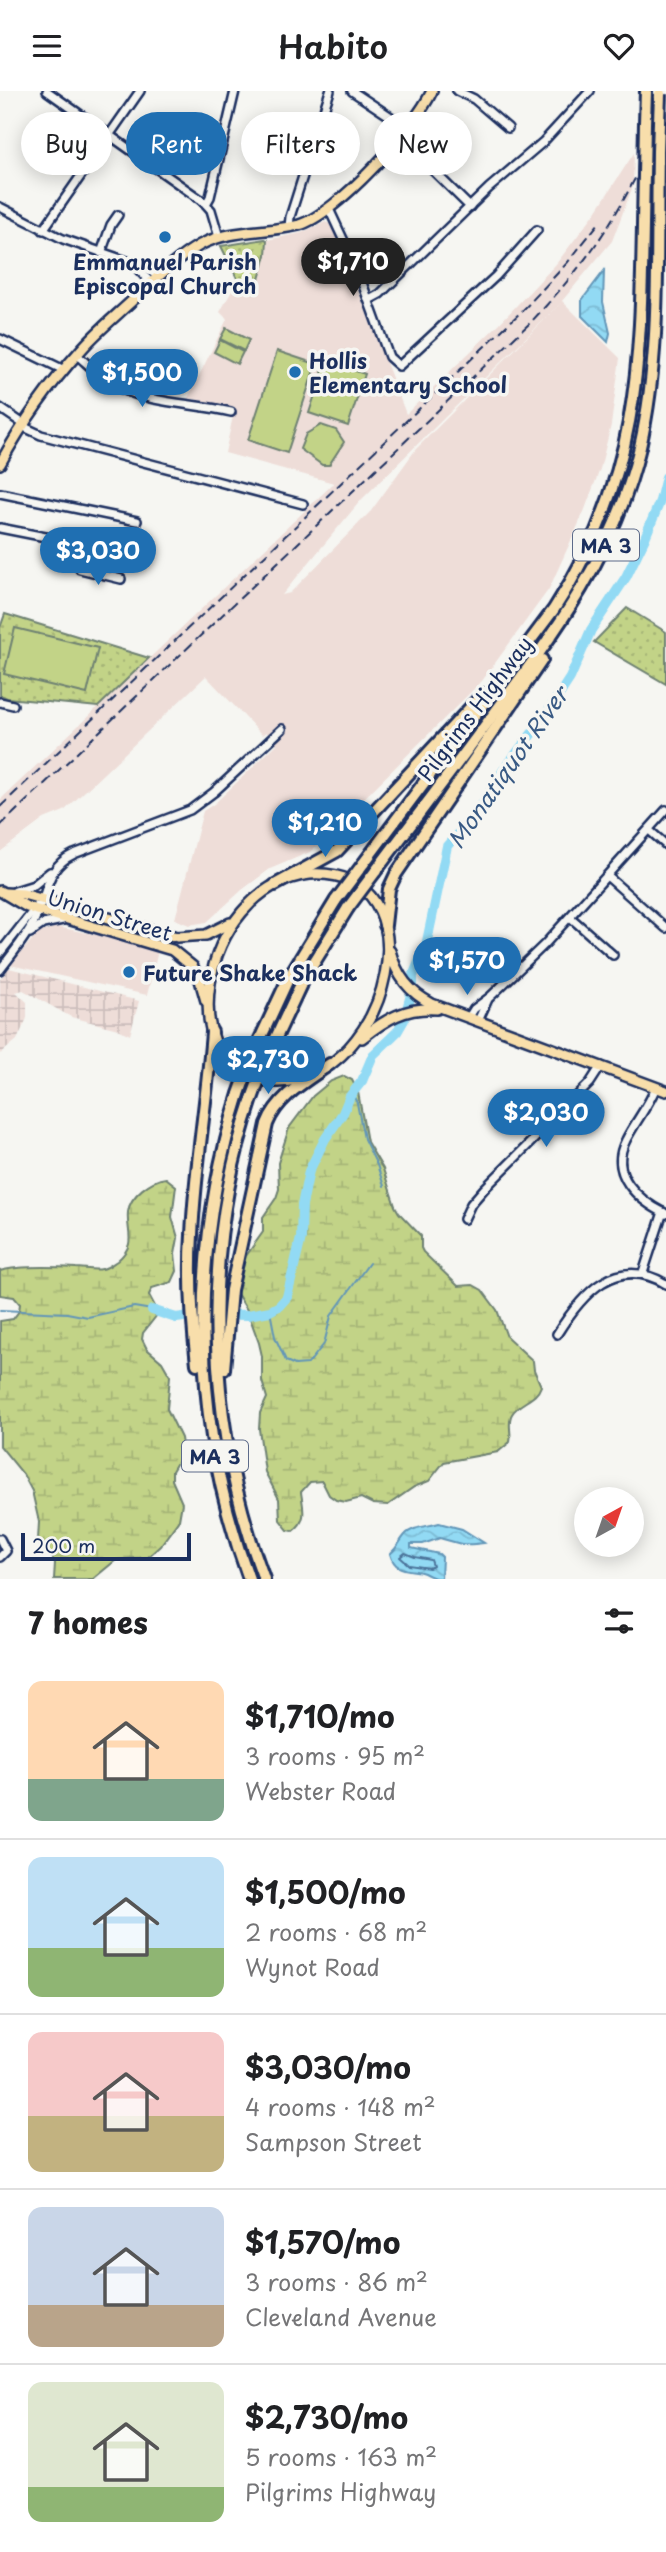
<!DOCTYPE html>
<meta charset="utf-8">
<style>
:root{--surface:#fff;--page:#f6f6f6;--text:#202124;--muted:#757577;--line:#e0e0e0;--accent:#1f6fb2}
body{margin:0;font-family:"Playpen Sans",sans-serif;background:var(--page);color:var(--text);height:100vh;display:flex;flex-direction:column;font-size:26px;white-space:nowrap}
*{box-sizing:border-box;margin:0}
p{font-size:23px;color:var(--muted)}
.icon{flex:none;width:38px;height:38px;fill:none;stroke:currentColor;stroke-width:2;stroke-linecap:round;stroke-linejoin:round}
.map{position:relative;height:1488px;overflow:hidden}
.details{display:flex;flex-direction:column;background:var(--surface);flex:1}
.details>*{flex:none}
.banner{position:absolute;left:21px;top:21px;width:625px;height:63px;display:flex;gap:14px}
.needle{width:46px;rotate:40deg}
.controls{position:absolute;left:574px;top:1396px;display:grid;gap:14px}
.controls a{display:grid;place-items:center;width:70px;height:70px;border-radius:50%;background:var(--surface);box-shadow:0 4px 18px #0003;font-size:35px}
.scale{position:absolute;left:21px;bottom:18px;width:170px;box-sizing:border-box;padding-left:7px;border:4px solid #1b2f5e;border-top:0;font-size:19px;line-height:24px;white-space:nowrap;color:#1b2f5e;-webkit-text-stroke:5px #f6f6f2;paint-order:stroke}
.price{position:absolute;translate:-50% -60px;padding:0 16px;border-radius:24px;background:var(--accent);color:#fff;font-size:23px;line-height:46px;filter:drop-shadow(0 2px 4px #0008)}
.price::after{content:'';position:absolute;left:50%;top:42px;width:21px;height:16px;margin-left:-10px;background:inherit;clip-path:polygon(0 0,100% 0,50% 100%)}
.price.selected{background:#222;color:#fff}
ul{padding:0;list-style:none}
li{display:flex;align-items:center;gap:21px;height:175px;padding:0 28px}
li+li{border-top:2px solid var(--line)}
li span{display:grid;place-items:center;flex:none;width:196px;height:140px;border-radius:14px;color:#555}
li>.icon{margin-inline-start:auto}
span .icon{width:84px;height:84px;fill:#fffc;stroke-width:1}
li b{font-size:30px}
h2{display:flex;justify-content:space-between;align-items:center;height:84px;padding:0 28px;font-size:30px}
.pill{padding:0 24px;border-radius:32px;background:var(--surface);box-shadow:0 4px 18px #0003;font-size:24px;line-height:63px}
.pill.selected{background:var(--accent);color:#fff}
header{display:flex;justify-content:space-between;align-items:center;height:91px;padding:0 28px;background:var(--surface);font-size:32px;font-weight:600}
.map>svg:first-child{display:block}
.built{fill:#eeddd8;fill-rule:evenodd}
.industrial{fill:url(#industrial-grid)}
.wetland{fill:url(#wetland-marsh);stroke:#6e8172;stroke-width:2}
.park{fill:url(#park-dots);stroke:#6e8172;stroke-width:2}
.pitch{fill:#c2d387;stroke:#6e8172;stroke-width:2}
.water{fill:url(#water-waves);stroke:#6296b8;stroke-width:2}
.lines{fill:none;stroke-linecap:round;stroke-linejoin:round}
.shore{stroke:#4b739a;stroke-width:2}
.stream{stroke:#6296b8;stroke-width:2}
.river{stroke:#92daf4;stroke-width:10}
.minor-casing{stroke:#1b2f5e;stroke-width:12}
.major-casing{stroke:#1b2f5e;stroke-width:14}
.highway-casing{stroke:#1b2f5e;stroke-width:16}
.minor{stroke:#f6f6f2;stroke-width:7}
.major{stroke:#f8deab;stroke-width:9}
.highway{stroke:#f8deab;stroke-width:10}
.rail{stroke:#1b2f5e;stroke-width:2;stroke-dasharray:10 5;stroke-linecap:butt}
.highway-bridge-casing{stroke:#1b2f5e;stroke-width:16;stroke-linecap:butt}
.highway-bridge{stroke:#f8deab;stroke-width:10}
.poi-dot{fill:#1f6fb2;stroke:#f6f6f2;stroke-width:2.5}
.labels{text-anchor:middle;dominant-baseline:central;stroke-width:7;stroke-linejoin:round;paint-order:stroke}
.shield{fill:#f6f6f2;stroke:#5d6b8a;stroke-width:2}
.shield-label{font-size:19px;font-weight:bold;fill:#1b2f5e}
.poi-label{font-size:21px;font-weight:bold;fill:#1b2f5e;stroke:#f6f6f2;text-anchor:start}
.street-label{font-size:21px;fill:#1b2f5e;stroke:#f6f6f2}
.water-label{font-size:23px;font-style:italic;fill:#395a84;stroke:#f6f6f2}
</style>
<header><svg class="icon" aria-label="menu" viewBox="0 0 24 24"><path d="M4 6h16M4 12h16M4 18h16"/></svg>Habito<svg class="icon" aria-label="heart" viewBox="0 0 24 24"><path d="M12 20l-8-8c-3-5 5-10 8-4 3-6 11-1 8 4z"/></svg></header>
<div class="map">
<svg width="666" height="1488" viewBox="0 0 666 1488">
<defs>
<pattern id="industrial-grid" width="8" height="8" patternUnits="userSpaceOnUse" patternTransform="scale(1.75)"><rect width="8" height="8" fill="#eeddd8"/><path d="M0 4h8M4 0v8" fill="none" stroke="#ccbebc"/></pattern>
<pattern id="wetland-marsh" width="20" height="14" patternUnits="userSpaceOnUse" patternTransform="scale(1.75)"><rect width="20" height="14" fill="#c2d387"/><path d="M1 5h8M5 5V1M11 12h8M15 12V8" fill="none" stroke="#a6b577"/></pattern>
<pattern id="park-dots" width="8" height="8" patternUnits="userSpaceOnUse" patternTransform="scale(1.75)"><rect width="8" height="8" fill="#c2d387"/><path d="M2 2h.1M6 6h.1" fill="none" stroke="#a6b577" stroke-width="1.8" stroke-linecap="round"/></pattern>
<pattern id="water-waves" width="16" height="10" patternUnits="userSpaceOnUse" patternTransform="scale(1.75)"><rect width="16" height="10" fill="#92daf4"/><path d="M0 5q4-4 8 0t8 0" fill="none" stroke="#7dbbd4"/></pattern>
</defs>
<rect width="100%" height="100%" fill="#f6f6f2"/>
<filter id="ink" filterUnits="userSpaceOnUse"><feTurbulence type="fractalNoise" baseFrequency=".0143" numOctaves="2"/><feDisplacementMap in="SourceGraphic" scale="14" xChannelSelector="R" yChannelSelector="G"/><feConvolveMatrix kernelMatrix="1 2 1 2 8 2 1 2 1" color-interpolation-filters="sRGB"/></filter>
<g filter="url(#ink)">
<g class="built">
<path d="M634,62L633,95L612,150L562,210L620,267L611,334L600,378L584,421L549,498L482,590L310,761L270,778L242,799L207,831L189,834L175,828L203,720L214,713L277,653L266,641L262,644L206,585L64,720L44,728L0,761V709L334,392L225,362L235,316L188,307L227,228L220,221L238,189L255,201L266,165L267,149L301,142L325,131L330,133L340,153L406,323L499,233L556,173L595,122ZM562,211L416,358L371,420L290,502L282,504L361,409Z"/>
<polygon points="57,836 159,856 147,904 10,874 38,842"/>
</g>
<polygon class="industrial" points="9,877 139,910 130,944 118,938 71,926 23,899 16,901 27,911 27,927 17,949 0,963 0,888"/>
<g class="wetland">
<path d="M344,985L352,989L358,1001L367,1051L383,1078L395,1115L399,1122L421,1145V1157L423,1161L458,1195L473,1194L482,1199L497,1219L507,1246L533,1270L534,1279L541,1295C536,1310 520,1310 512,1323C507,1331 512,1342 510,1351L498,1361L444,1371L429,1390L414,1396L388,1414L373,1413L361,1407L346,1411L336,1409L329,1404L322,1390L310,1391L301,1401C303,1417 308,1429 293,1440L288,1439L280,1429L279,1408L265,1381L259,1338L260,1322L267,1307L262,1290V1265L259,1252L247,1219L236,1201L246,1165L263,1141V1126L276,1107L279,1098L278,1072L289,1037L313,1005L331,990Z"/>
<path d="M166,1087L176,1095L172,1126L178,1147L175,1163L177,1180L172,1191L152,1197L149,1204L157,1219V1224L143,1242L142,1248L147,1258L162,1271L170,1285L167,1318L181,1347L183,1361L172,1380V1389L182,1412L179,1429L160,1455L148,1466L116,1469L93,1488H54L55,1472L51,1464L40,1454L38,1449L39,1431L32,1400L23,1383L0,1355V1230L13,1228L19,1220L20,1213L14,1206L0,1204V1180C17,1175 57,1176 76,1177C84,1177 94,1180 102,1178C108,1177 112,1173 117,1170C138,1152 126,1142 128,1121C130,1104 151,1089 166,1087Z"/>
</g>
<g class="park">
<polygon points="265,148 267,149 266,164 255,202 238,189 221,155"/>
<polygon points="627,517 666,541 666,593 594,551"/>
<polygon points="5,523 149,567 98,616 7,607 0,604 0,537"/>
</g>
<g class="pitch">
<polygon points="226,237 249,249 244,260 220,248"/>
<polygon points="220,249 243,261 237,273 214,261"/>
<polygon points="277,260 316,273 287,362 248,349"/>
<polygon points="326,270 365,283 348,335 309,322"/>
<polygon points="321,334 336,339 344,351 329,374 322,374 300,358 306,343"/>
<polygon points="15,537 98,557 87,603 4,583"/>
</g>
<g class="water">
<polygon points="604,180 603,211 610,242 608,251 582,225 582,209"/>
<path d="M439,1432L462,1438L484,1452C462,1455 460,1453 440,1447L423,1453H411V1457L439,1463L442,1466L441,1488C432,1488 431,1485 424,1482C410,1477 396,1483 390,1463C398,1456 399,1451 405,1444C411,1436 430,1435 439,1432Z"/>
</g>
<g class="lines">
<polygon class="shore" points="405,1462 415,1466 431,1469 433,1475 429,1477 409,1474 400,1466"/>
<g class="stream">
<polyline points="352,1002 357,1012 364,1048 377,1074 384,1095"/>
<polyline points="0,1219 67,1222 88,1226 134,1216 152,1219"/>
<polyline points="270,1220 275,1246 286,1270 295,1274 308,1273 324,1253 331,1225 369,1172"/>
</g>
<polyline class="river" points="152,1219 176,1227 206,1223 248,1224 270,1220 279,1215 287,1206 301,1147 302,1114 309,1080 325,1048 343,1022 350,1005 362,990 373,964 397,941 404,929 413,896 413,885 426,855 447,755 479,719 505,677 544,627 570,587 591,539 626,486 644,449 660,410 666,386"/>
<g class="minor-casing">
<g id="minor">
<polyline points="47,0 204,111 211,119 219,146"/>
<polyline points="352,0 409,38"/>
<polyline points="457,0 474,8 508,37"/>
<polyline points="401,48 470,116"/>
<polyline points="206,113 210,106 235,0"/>
<polyline points="0,116 63,148 147,177 158,186"/>
<polyline points="329,118 357,178 389,266 399,275 496,185 537,139"/>
<polyline points="289,136 290,126 330,0"/>
<polyline points="43,139 140,0"/>
<polyline points="101,162 111,134 118,124"/>
<polyline points="135,175 151,192"/>
<polyline points="369,209 380,203 489,97 543,51 590,0"/>
<polyline points="0,248 64,279"/>
<path d="M77,264C90,275 103,289 120,297C153,313 195,312 231,321"/>
<polyline points="0,317 25,334"/>
<polyline points="24,336 41,344 303,413"/>
<polyline points="0,402 137,430"/>
<polyline points="0,437 81,453 84,461 80,478 121,488"/>
<polyline points="0,611 13,614"/>
<polyline points="649,739 666,754"/>
<polyline points="607,785 666,837"/>
<polyline points="15,800 34,794 50,781"/>
<polyline points="570,826 613,864"/>
<polyline points="30,842 43,833 63,829"/>
<polyline points="0,862 37,815"/>
<path d="M0,879C12,863 25,848 34,830C48,804 44,777 74,763L190,719L214,701L282,638"/>
<polyline points="469,926 474,918 490,906 545,853 666,719"/>
<polyline points="478,930 488,908"/>
<path d="M656,996C648,1016 635,1031 626,1049C608,1083 638,1109 666,1123"/>
<polyline points="464,1128 471,1113 484,1098 590,992 601,975"/>
<polyline points="643,1182 663,1121"/>
<path d="M557,1243C582,1203 616,1163 666,1193"/>
<polyline points="0,1448 6,1460 0,1466"/>
</g>
</g>
<g class="major-casing">
<g id="major">
<path d="M0,373C22,333 50,293 80,260C96,241 116,225 134,208C155,189 175,168 200,154C230,138 266,142 299,134C337,123 415,37 432,0"/>
<path d="M310,783C440,776 391,989 278,991C166,992 198,796 310,783Z"/>
<polyline points="0,800 27,816 172,859 193,876 200,889 206,910"/>
<polyline points="5,802 23,803 177,846 206,844 230,832"/>
<path d="M390,860C397,885 409,901 432,913L666,1000"/>
<path d="M362,947C386,928 405,916 437,918"/>
</g>
</g>
<g class="highway-casing">
<g id="highway">
<polyline points="645,32 646,0"/>
<path d="M363,773L554,518C648,374 640,247 644,84"/>
<path d="M375,781C414,729 454,677 493,624C557,539 615,462 640,356C662,260 656,158 658,60"/>
<polyline points="275,794 337,760 483,603"/>
<polyline points="385,834 389,798 396,783 542,569"/>
<polyline points="254,961 289,886 336,809"/>
<polyline points="267,966 302,891 348,817"/>
<path d="M239,1003C189,1162 191,1331 249,1488"/>
<path d="M252,1008C199,1163 207,1335 264,1488"/>
<path d="M197,1273C192,1230 189,1187 192,1144C195,1076 207,1009 212,941"/>
<path d="M224,1278L231,1199L267,1033C278,1005 306,990 330,973"/>
</g>
</g>
<use href="#minor" class="minor"/>
<use href="#major" class="major"/>
<use href="#highway" class="highway"/>
<g class="rail">
<polyline points="653,34 666,9"/>
<polyline points="0,716 524,218 568,171 599,132"/>
<path d="M0,735L531,231C559,201 586,170 608,135C630,100 648,62 666,26"/>
</g>
<g class="highway-bridge-casing">
<g id="highway-bridge">
<polyline points="658,60 660,3"/>
<polyline points="644,84 645,32"/>
<polyline points="336,809 363,773"/>
<polyline points="348,817 375,781"/>
<polyline points="239,1003 254,961"/>
<polyline points="252,1008 267,966"/>
</g>
</g>
<use href="#highway-bridge" class="highway-bridge"/>
</g>
</g>
<g class="poi-dot">
<circle cx="165" cy="146" r="7"/>
<circle cx="295" cy="281" r="7"/>
<circle cx="129" cy="881" r="7"/>
</g>
<g class="labels">
<g class="shield">
<rect x="573" y="438.5" width="66" height="31" rx="5"/>
<rect x="182" y="1349.5" width="66" height="31" rx="5"/>
</g>
<g class="shield-label">
<text x="606" y="454">MA 3</text>
<text x="215" y="1365">MA 3</text>
</g>
<g class="poi-label">
<text x="165" y="170" text-anchor="middle">Emmanuel Parish<tspan x="165" dy="24">Episcopal Church</tspan></text>
<text x="309" y="269">Hollis<tspan x="309" dy="24">Elementary School</tspan></text>
<text x="143" y="881">Future Shake Shack</text>
</g>
<g class="street-label">
<text transform="translate(474 617) rotate(-53)">Pilgrims Highway</text>
<text transform="translate(110 823) rotate(17)">Union Street</text>
</g>
<g class="water-label">
<text transform="translate(507 676) rotate(-55)">Monatiquot River</text>
</g>
</g>
</svg>
<div class="controls">
<a><svg class="needle" viewBox="-14 -14 28 28"><path d="M0-13l5 13h-10z" fill="#e53935"/><path d="M0 13l5-13h-10z" fill="#757577"/></svg></a>
</div>
<div class="scale">200 m</div>
<b class="price selected" style="left:353px;top:207px">$1,710</b>
<b class="price" style="left:142px;top:318px">$1,500</b>
<b class="price" style="left:98px;top:496px">$3,030</b>
<b class="price" style="left:325px;top:768px">$1,210</b>
<b class="price" style="left:467px;top:906px">$1,570</b>
<b class="price" style="left:268px;top:1005px">$2,730</b>
<b class="price" style="left:546px;top:1058px">$2,030</b>
<div class="banner">
<a class="pill">Buy</a>
<a class="pill selected">Rent</a>
<a class="pill">Filters</a>
<a class="pill">New</a>
</div>
</div>
<section class="details">
<h2>7 homes<svg class="icon" aria-label="filters" viewBox="0 0 24 24"><path d="M4 7h16M4 17h16"/><circle cx="9" cy="7" r="2"/><circle cx="15" cy="17" r="2"/></svg></h2>
<ul>
<li><span style="background:linear-gradient(#ffd9b3 70%,#7fa58c 0)"><svg class="icon" aria-label="home" viewBox="0 0 24 24"><path d="M3 11l9-7 9 7M6 9v11h12V9"/></svg></span><div><b>$1,710/mo</b><p>3 rooms · 95 m²</p><p>Webster Road</p></div></li>
<li><span style="background:linear-gradient(#bfe0f5 65%,#8fb573 0)"><svg class="icon" aria-label="home" viewBox="0 0 24 24"><path d="M3 11l9-7 9 7M6 9v11h12V9"/></svg></span><div><b>$1,500/mo</b><p>2 rooms · 68 m²</p><p>Wynot Road</p></div></li>
<li><span style="background:linear-gradient(#f6c9c9 60%,#c2b280 0)"><svg class="icon" aria-label="home" viewBox="0 0 24 24"><path d="M3 11l9-7 9 7M6 9v11h12V9"/></svg></span><div><b>$3,030/mo</b><p>4 rooms · 148 m²</p><p>Sampson Street</p></div></li>
<li><span style="background:linear-gradient(#c9d6e8 70%,#b9a48a 0)"><svg class="icon" aria-label="home" viewBox="0 0 24 24"><path d="M3 11l9-7 9 7M6 9v11h12V9"/></svg></span><div><b>$1,570/mo</b><p>3 rooms · 86 m²</p><p>Cleveland Avenue</p></div></li>
<li><span style="background:linear-gradient(#dfe7d0 75%,#8fb573 0)"><svg class="icon" aria-label="home" viewBox="0 0 24 24"><path d="M3 11l9-7 9 7M6 9v11h12V9"/></svg></span><div><b>$2,730/mo</b><p>5 rooms · 163 m²</p><p>Pilgrims Highway</p></div></li>
</ul>
</section>
